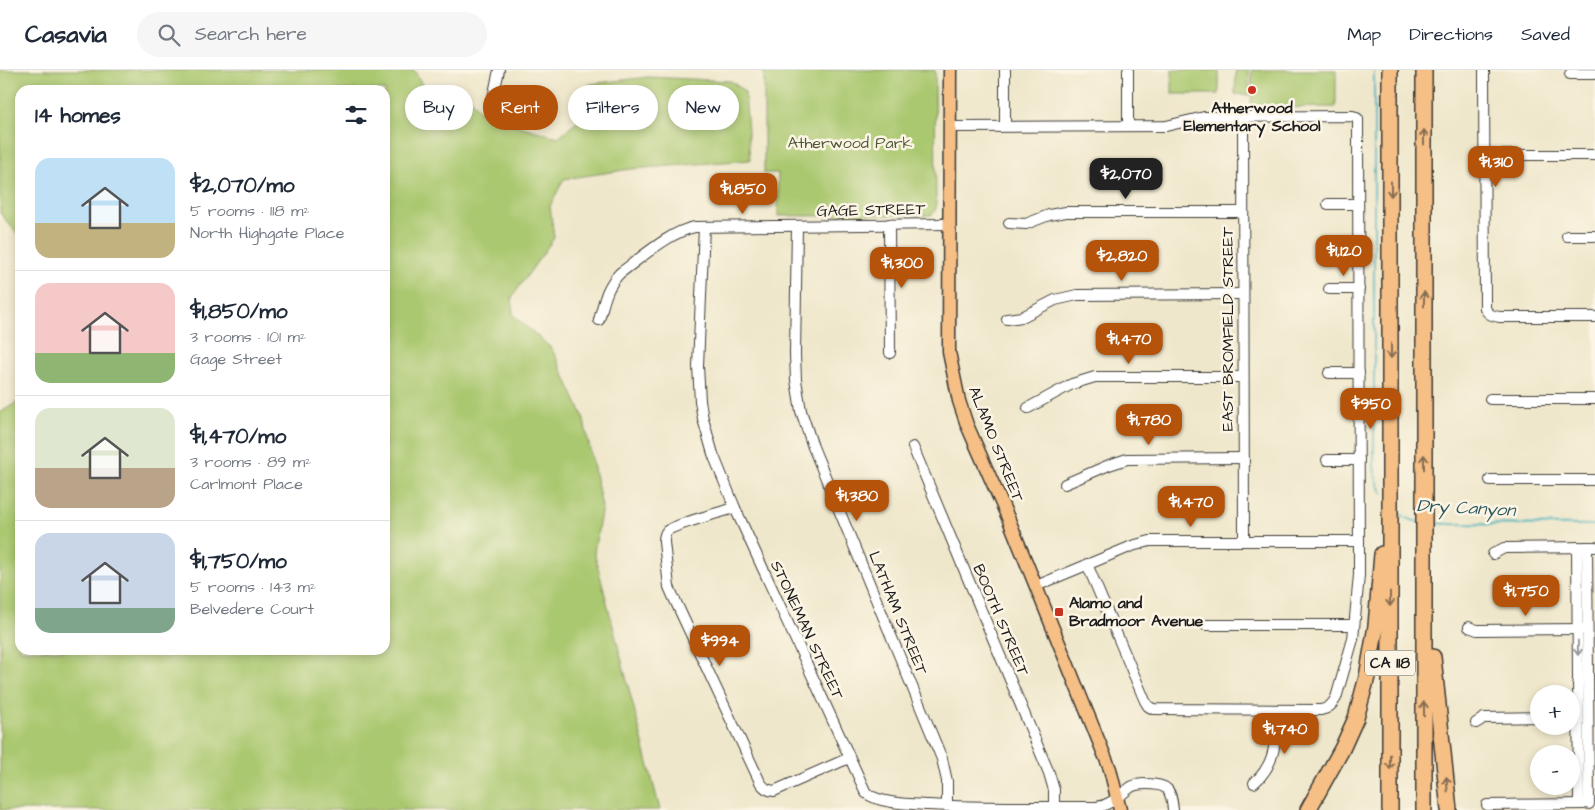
<!DOCTYPE html>
<meta charset="utf-8">
<style>
:root{--surface:#fff;--page:#f6f6f7;--text:#1f2937;--muted:#747a83;--line:#e0e1e3;--accent:#b45309}
body{margin:0;font-family:"Architects Daughter",sans-serif;background:var(--page);color:var(--text);height:100vh;display:flex;flex-direction:column;font-size:19px;white-space:nowrap}
*{box-sizing:border-box;margin:0}
p{font-size:16px;color:var(--muted)}
.icon{flex:none;width:28px;height:28px;fill:none;stroke:currentColor;stroke-width:2;stroke-linecap:round;stroke-linejoin:round}
.map{position:relative;flex:1;overflow:hidden}
.sheet{position:absolute;left:15px;top:15px;width:375px;height:570px;display:flex;flex-direction:column;background:var(--surface);border-radius:15px;box-shadow:0 2px 8px #0003}
.sheet>*{flex:none}
.banner{position:absolute;left:405px;top:15px;width:475px;height:45px;display:flex;gap:10px}
.buttons{position:absolute;left:1530px;top:615px;display:grid;gap:10px}
.buttons a{display:grid;place-items:center;width:50px;height:50px;border-radius:50%;background:var(--surface);box-shadow:0 2px 8px #0003;font-size:25px}
.price{position:absolute;translate:-50% -42px;padding:0 11px;border-radius:10px;background:var(--accent);color:#fff;font-size:16px;line-height:32px;filter:drop-shadow(0 1px 2px #0008)}
.price::after{content:'';position:absolute;left:50%;top:30px;width:15px;height:11px;margin-left:-8px;background:inherit;clip-path:polygon(0 0,100% 0,50% 100%)}
.price.active{background:#222;color:#fff}
ul{padding:0;list-style:none}
li{display:flex;align-items:center;gap:15px;height:125px;padding:0 20px}
li+li{border-top:1px solid var(--line)}
li span{display:grid;place-items:center;flex:none;width:140px;height:100px;border-radius:15px;color:#555}
li>.icon{margin-inline-start:auto}
span .icon{width:60px;height:60px;fill:#fffc;stroke-width:1}
li b{font-size:21px}
h2{display:flex;justify-content:space-between;align-items:center;height:60px;padding:0 20px;font-size:21px}
.pill{padding:0 18px;border-radius:22px;background:var(--surface);box-shadow:0 2px 8px #0003;font-size:18px;line-height:45px}
.pill.active{background:var(--accent);color:#fff}
header{display:flex;align-items:center;gap:30px;box-sizing:border-box;height:70px;padding:0 25px;background:var(--surface);border-bottom:1px solid var(--line)}
header strong{font-size:24px}
nav{display:flex;gap:28px;margin-inline-start:auto;font-size:18px}
.search{width:350px;height:45px;background:var(--page);display:flex;align-items:center;gap:12px;box-sizing:border-box;padding:0 18px;border-radius:28px;color:var(--muted);font-size:19px}
.map>svg:first-child{display:block}
.green{fill:#aac86f;stroke:#637246}
.lines{fill:none;stroke-linecap:round;stroke-linejoin:round}
.stream{stroke:#44b3be;stroke-width:2}
.minor-casing{stroke:#3c3a36;stroke-width:12}
.major-casing{stroke:#3c3a36;stroke-width:15}
.highway-casing{stroke:#3c3a36;stroke-width:18}
.minor{stroke:#fff;stroke-width:10}
.major{stroke:#f5bf86;stroke-width:12}
.highway{stroke:#f5bf86;stroke-width:15}
.oneway{stroke:#886e51}
.oneway2{stroke:#999}
.poi-dot{fill:#c8321e;stroke:#fcf5e5;stroke-width:2}
.labels{text-anchor:middle;dominant-baseline:central;stroke-width:5;stroke-linejoin:round;paint-order:stroke}
.shield{fill:#fcf5e5;stroke:#5f5d58;stroke-width:1}
.shield-label{font-size:15px;font-weight:bold;fill:#1c1c1c}
.poi-label{font-size:16px;font-weight:bold;fill:#1c1c1c;stroke:#fcf5e5}
.park-label{font-size:16px;fill:#4e5839;stroke:#fcf5e5}
.street-label{font-size:16px;fill:#1c1c1c;stroke:#fcf5e5}
.water-label{font-size:18px;font-style:italic;fill:#2c585d;stroke:#fcf5e5}
</style>
<header>
<strong>Casavia</strong>
<div class="search"><svg class="icon" aria-label="search" viewBox="0 0 24 24"><circle cx="10" cy="10" r="6"/><path d="M15 15l6 6"/></svg>Search here</div>
<nav><a>Map</a><a>Directions</a><a>Saved</a></nav>
</header>
<div class="map">
<svg width="1595" height="740" viewBox="0 0 1595 740">
<rect width="100%" height="100%" fill="#fcf5e5"/>
<filter id="ink" filterUnits="userSpaceOnUse"><feTurbulence type="fractalNoise" baseFrequency=".02" numOctaves="2"/><feDisplacementMap in="SourceGraphic" scale="10" xChannelSelector="R" yChannelSelector="G"/><feConvolveMatrix kernelMatrix="1 2 1 2 8 2 1 2 1" color-interpolation-filters="sRGB"/></filter>
<filter id="wash" filterUnits="userSpaceOnUse"><feTurbulence type="fractalNoise" baseFrequency=".0096" numOctaves="4" result="noise"/><feDisplacementMap in="SourceGraphic" scale="20" xChannelSelector="R" yChannelSelector="G"/><feGaussianBlur stdDeviation="1.12" result="paint"/><feColorMatrix in="noise" values="0 0 0 0 0 0 0 0 0 0 0 0 0 0 0 0 0 1.4 0 .05"/><feComposite in="paint" operator="in"/></filter>
<g filter="url(#wash)">
<rect width="100%" height="100%" fill="#efe7cb"/>
<g class="green">
<polygon points="0,0 414,0 424,18 466,22 483,46 558,67 581,49 590,14 648,7 731,11 745,22 750,90 631,99 564,109 550,136 554,168 512,227 513,245 552,279 583,346 602,437 594,482 660,740 0,740 0,343 20,330 20,580 385,580 385,20 20,20 20,167 0,143"/>
<polygon points="764,0 935,0 936,139 932,145 778,146 778,103 764,103"/>
<rect x="1172" y="0" width="47" height="24"/>
<polygon points="1236,0 1249,0 1249,25 1235,24"/>
<polygon points="1252,0 1336,0 1336,37 1251,38"/>
</g>
<g class="lines">
<g class="stream">
<path d="M1374,0V396C1375,406 1377,415 1383,423"/>
<polyline points="1396,441 1406,448 1418,452"/>
<polyline points="1431,453 1447,454 1595,455"/>
</g>
</g>
</g>
<g filter="url(#ink)">
<g class="lines">
<g class="minor-casing">
<g id="minor">
<polyline points="1128,0 1128,56"/>
<path d="M1484,0L1485,238C1488,245 1493,246 1500,247H1595"/>
<polyline points="1570,4 1595,4"/>
<polyline points="491,37 499,0"/>
<polyline points="1243,47 1244,471"/>
<polyline points="1005,56 1005,0"/>
<path d="M950,57L1166,56L1204,47L1353,46L1358,49L1359,505L1353,569L1336,628C1332,635 1329,638 1321,640L1153,639L1148,636L1145,631L1087,494"/>
<polyline points="1483,85 1595,85"/>
<polyline points="1328,134 1358,134"/>
<polyline points="1009,153 1026,154 1049,145 1066,142 1243,142"/>
<polyline points="889,154 890,283"/>
<polyline points="797,156 795,284 796,310 801,341 813,377 942,689 947,711 947,736"/>
<path d="M704,157L698,296L700,331L703,349L713,384L735,438L866,723C880,734 912,734 929,735C985,738 1041,737 1097,737C1111,735 1120,725 1131,717C1136,714 1141,714 1146,714C1168,714 1171,719 1173,740"/>
<polyline points="1567,166 1595,166"/>
<polyline points="1329,219 1359,219"/>
<polyline points="1007,249 1022,247 1055,230 1077,225 1243,224"/>
<path d="M599,250C604,232 606,217 620,203C641,188 671,161 695,157L949,154"/>
<polyline points="1329,303 1359,303"/>
<polyline points="1490,329 1595,329"/>
<polyline points="1028,338 1072,314 1095,307 1243,307"/>
<polyline points="913,377 1049,703 1054,720 1054,737"/>
<polyline points="1327,390 1359,390"/>
<polyline points="1490,410 1595,410"/>
<polyline points="1065,414 1109,395 1127,389 1244,388"/>
<path d="M735,438C724,441 671,456 667,461C664,464 664,468 664,472L669,517L673,526L760,712C764,718 767,720 774,721L849,688"/>
<polyline points="1577,477 1579,734"/>
<polyline points="1587,477 1589,734"/>
<polyline points="1493,484 1504,478 1595,477"/>
<polyline points="1036,516 1132,476 1150,471 1359,471"/>
<polyline points="1205,555 1354,555"/>
<polyline points="1469,557 1477,560 1583,559"/>
<polyline points="1476,653 1484,648 1539,647"/>
<path d="M1254,713C1277,693 1276,669 1275,641"/>
<polyline points="1487,735 1584,734"/>
</g>
</g>
<g class="major-casing">
<polyline id="major" points="950,0 949,282 959,331 967,355 1009,450 1110,699 1120,740"/>
</g>
<g class="highway-casing">
<g id="highway">
<polyline points="1424,0 1424,740"/>
<polyline points="1433,587 1449,740"/>
<polyline points="1308,740 1342,679 1356,648 1367,607 1376,556 1382,484"/>
<polyline points="1390,740 1390,0"/>
</g>
</g>
<use href="#minor" class="minor"/>
<use href="#major" class="major"/>
<use href="#highway" class="highway"/>
</g>
<defs><path id="oneway-shaft" d="M-6 0H5M1.5-3L5.5 0L1.5 3" fill="none" stroke-width="1.6" stroke-linecap="round" stroke-linejoin="round" transform="scale(1.25)"/></defs>
<g class="oneway">
<use href="#oneway-shaft" transform="translate(1424 67) rotate(-90)"/>
<use href="#oneway-shaft" transform="translate(1391 119) rotate(90)"/>
<use href="#oneway-shaft" transform="translate(1424 229) rotate(-90)"/>
<use href="#oneway-shaft" transform="translate(1391 281) rotate(90)"/>
<use href="#oneway-shaft" transform="translate(1424 392) rotate(-90)"/>
<use href="#oneway-shaft" transform="translate(1390 529) rotate(90)"/>
<use href="#oneway-shaft" transform="translate(1424 639) rotate(-90)"/>
<use href="#oneway-shaft" transform="translate(1390 692) rotate(90)"/>
<use href="#oneway-shaft" transform="translate(1447 714) rotate(-95)"/>
</g>
<use class="oneway2" href="#oneway-shaft" transform="translate(1578 578) rotate(90)"/>
</g>
<g class="poi-dot">
<circle cx="1252" cy="20" r="5"/>
<rect x="1054" y="537" width="10" height="10" rx="2.5"/>
</g>
<g class="labels">
<rect class="shield" x="1365" y="580.5" width="50" height="25" rx="4"/>
<g class="shield-label">
<text x="1390" y="593">CA 118</text>
</g>
<g class="poi-label">
<text x="1252" y="38">Atherwood<tspan x="1252" dy="18">Elementary School</tspan></text>
<text x="1069" y="533" text-anchor="start">Alamo and<tspan x="1069" dy="18">Bradmoor Avenue</tspan></text>
</g>
<g class="park-label">
<text x="850" y="73">Atherwood Park</text>
</g>
<g class="street-label">
<text transform="translate(871 140) rotate(-1)">GAGE STREET</text>
<text transform="translate(1228 259) rotate(-90)">EAST BROMFIELD STREET</text>
<text transform="translate(996 374) rotate(68)">ALAMO STREET</text>
<text transform="translate(898 543) rotate(68)">LATHAM STREET</text>
<text transform="translate(1001 550) rotate(67)">BOOTH STREET</text>
<text transform="translate(807 560) rotate(65)">STONEMAN STREET</text>
</g>
<g class="water-label">
<text transform="translate(1466 438) rotate(3)">Dry Canyon</text>
</g>
</g>
</svg>
<div class="buttons">
<a>+</a>
<a>−</a>
</div>
<b class="price" style="left:1496px;top:118px">$1,310</b>
<b class="price active" style="left:1126px;top:130px">$2,070</b>
<b class="price" style="left:743px;top:145px">$1,850</b>
<b class="price" style="left:1344px;top:207px">$1,120</b>
<b class="price" style="left:1122px;top:212px">$2,820</b>
<b class="price" style="left:902px;top:219px">$1,300</b>
<b class="price" style="left:1129px;top:295px">$1,470</b>
<b class="price" style="left:1371px;top:360px">$950</b>
<b class="price" style="left:1149px;top:376px">$1,780</b>
<b class="price" style="left:857px;top:452px">$1,380</b>
<b class="price" style="left:1191px;top:458px">$1,470</b>
<b class="price" style="left:1526px;top:547px">$1,750</b>
<b class="price" style="left:720px;top:597px">$994</b>
<b class="price" style="left:1285px;top:685px">$1,740</b>
<div class="banner">
<a class="pill">Buy</a>
<a class="pill active">Rent</a>
<a class="pill">Filters</a>
<a class="pill">New</a>
</div>
<section class="sheet">
<h2>14 homes<svg class="icon" aria-label="filters" viewBox="0 0 24 24"><path d="M4 7h16M4 17h16"/><circle cx="9" cy="7" r="2"/><circle cx="15" cy="17" r="2"/></svg></h2>
<ul>
<li><span style="background:linear-gradient(#bfe0f5 65%,#c2b280 0)"><svg class="icon" aria-label="home" viewBox="0 0 24 24"><path d="M3 11l9-7 9 7M6 9v11h12V9"/></svg></span><div><b>$2,070/mo</b><p>5 rooms · 118 m²</p><p>North Highgate Place</p></div></li>
<li><span style="background:linear-gradient(#f6c9c9 70%,#8fb573 0)"><svg class="icon" aria-label="home" viewBox="0 0 24 24"><path d="M3 11l9-7 9 7M6 9v11h12V9"/></svg></span><div><b>$1,850/mo</b><p>3 rooms · 101 m²</p><p>Gage Street</p></div></li>
<li><span style="background:linear-gradient(#dfe7d0 60%,#b9a48a 0)"><svg class="icon" aria-label="home" viewBox="0 0 24 24"><path d="M3 11l9-7 9 7M6 9v11h12V9"/></svg></span><div><b>$1,470/mo</b><p>3 rooms · 89 m²</p><p>Carlmont Place</p></div></li>
<li><span style="background:linear-gradient(#c9d6e8 75%,#7fa58c 0)"><svg class="icon" aria-label="home" viewBox="0 0 24 24"><path d="M3 11l9-7 9 7M6 9v11h12V9"/></svg></span><div><b>$1,750/mo</b><p>5 rooms · 143 m²</p><p>Belvedere Court</p></div></li>
</ul>
</section>
</div>
